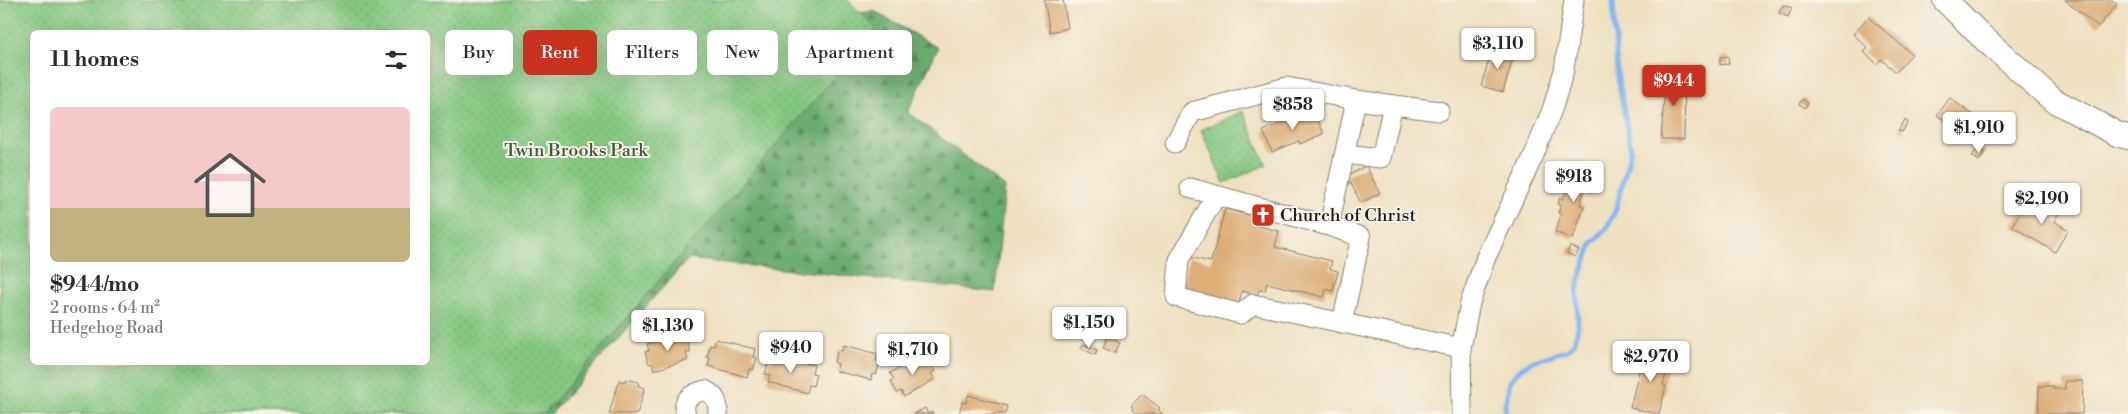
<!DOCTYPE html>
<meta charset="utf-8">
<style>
:root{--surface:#fff;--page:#f2f2f3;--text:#2b2b33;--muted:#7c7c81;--line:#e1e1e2;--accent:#c8321e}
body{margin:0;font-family:"Libre Bodoni",serif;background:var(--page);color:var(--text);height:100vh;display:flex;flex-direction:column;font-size:19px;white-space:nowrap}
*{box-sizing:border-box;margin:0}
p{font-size:16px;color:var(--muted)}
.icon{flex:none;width:28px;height:28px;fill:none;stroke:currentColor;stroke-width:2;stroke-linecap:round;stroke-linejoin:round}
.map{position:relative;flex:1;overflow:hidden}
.drawer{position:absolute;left:30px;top:30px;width:400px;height:335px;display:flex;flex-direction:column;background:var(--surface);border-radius:8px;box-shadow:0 5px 20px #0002}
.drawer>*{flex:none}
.banner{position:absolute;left:445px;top:30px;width:475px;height:45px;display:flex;gap:10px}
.price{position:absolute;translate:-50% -42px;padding:0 11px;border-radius:5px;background:#fff;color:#222;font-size:16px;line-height:32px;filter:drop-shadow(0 1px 2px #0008)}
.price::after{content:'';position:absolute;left:50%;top:30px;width:15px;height:11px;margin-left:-8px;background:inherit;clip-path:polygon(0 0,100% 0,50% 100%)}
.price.selected{background:var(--accent);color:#fff}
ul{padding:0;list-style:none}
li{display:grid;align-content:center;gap:10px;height:265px;padding:0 20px}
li+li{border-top:1px solid var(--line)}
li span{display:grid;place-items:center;height:155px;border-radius:8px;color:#555}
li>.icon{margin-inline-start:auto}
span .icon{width:90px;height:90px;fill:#fffc;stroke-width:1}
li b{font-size:21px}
h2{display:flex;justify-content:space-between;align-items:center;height:60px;padding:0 20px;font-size:21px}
.tag{padding:0 18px;border-radius:8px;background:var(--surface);box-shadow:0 5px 20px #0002;font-size:18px;line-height:45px}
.tag.selected{background:var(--accent);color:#fff}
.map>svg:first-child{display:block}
.forest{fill:url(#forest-firs);stroke:#446445;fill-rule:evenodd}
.park{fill:url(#park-dots);stroke:#50724e;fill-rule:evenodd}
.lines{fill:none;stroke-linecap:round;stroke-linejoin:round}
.stream{stroke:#84b6f1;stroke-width:5}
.building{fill:#ddad78}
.minor-casing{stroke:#857e6e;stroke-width:21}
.major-casing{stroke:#857e6e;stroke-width:26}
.minor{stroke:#fff;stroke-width:19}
.major{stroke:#fff;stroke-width:24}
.labels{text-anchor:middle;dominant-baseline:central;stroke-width:4;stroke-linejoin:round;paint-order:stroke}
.park-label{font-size:18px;fill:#40583f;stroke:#f7f3e8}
.poi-label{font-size:18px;fill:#1c1c1c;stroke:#f7f3e8;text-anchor:start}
</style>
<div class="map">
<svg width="2128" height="414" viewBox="0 0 2128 414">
<defs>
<pattern id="forest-firs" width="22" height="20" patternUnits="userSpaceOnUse" patternTransform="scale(1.25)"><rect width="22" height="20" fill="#6bac6e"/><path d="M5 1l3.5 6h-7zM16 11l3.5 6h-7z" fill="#578b5a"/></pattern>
<pattern id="park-dots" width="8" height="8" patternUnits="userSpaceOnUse" patternTransform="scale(1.25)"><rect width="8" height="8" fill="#84c780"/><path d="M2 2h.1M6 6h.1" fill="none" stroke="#71aa6e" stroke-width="1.8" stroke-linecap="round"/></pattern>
</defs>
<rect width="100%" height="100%" fill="#f7f3e8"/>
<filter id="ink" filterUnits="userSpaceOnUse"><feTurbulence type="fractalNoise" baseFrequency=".02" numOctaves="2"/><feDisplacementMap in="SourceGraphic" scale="10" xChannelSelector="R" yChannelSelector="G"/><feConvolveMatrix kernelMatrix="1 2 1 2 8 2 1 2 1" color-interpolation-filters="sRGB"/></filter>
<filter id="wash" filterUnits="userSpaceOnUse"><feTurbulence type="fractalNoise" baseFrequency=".0096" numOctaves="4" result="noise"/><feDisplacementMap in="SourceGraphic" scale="20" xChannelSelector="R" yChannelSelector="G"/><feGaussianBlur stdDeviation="1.12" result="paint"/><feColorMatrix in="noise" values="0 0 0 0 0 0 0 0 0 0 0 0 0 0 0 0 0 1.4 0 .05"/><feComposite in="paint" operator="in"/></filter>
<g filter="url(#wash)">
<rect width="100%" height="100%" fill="#eee0c0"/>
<path class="forest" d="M0,0L854,14L874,11L938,48L908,112L1005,187L995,292L688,259L551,414H0ZM32,32H428V362H32Z"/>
<g class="park">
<path d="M0,0H848L876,29L544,414H0ZM428,32V362H32V32Z"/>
<polygon points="1243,111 1266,165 1224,183 1201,130"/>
</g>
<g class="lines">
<polyline class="stream" points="1506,414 1505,405 1510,382 1517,372 1531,362 1567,350 1574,344 1578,327 1577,291 1582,271 1592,243 1607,228 1616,209 1631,149 1617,73 1613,0"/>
</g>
<g id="blocks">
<g class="building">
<polygon points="1044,0 1063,0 1068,28 1050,32"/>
<polygon points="2065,0 2112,0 2117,4 2098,27"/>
<polygon points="1783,5 1792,8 1788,17 1779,13"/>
<polygon points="1868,17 1912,54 1896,72 1881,59 1877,64 1864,52 1868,48 1853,34"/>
<polygon points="1493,48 1514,54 1503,92 1481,86"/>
<polygon points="1728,56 1729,64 1720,65 1720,57"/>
<polygon points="1666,71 1685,74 1684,139 1661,139"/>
<polygon points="1950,98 1983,122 1970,139 1937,115"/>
<polygon points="1803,99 1808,103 1805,108 1799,104"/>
<polygon points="1301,107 1307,120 1316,116 1324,134 1300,144 1299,141 1272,152 1263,131 1289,120 1286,113"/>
<polygon points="1905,120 1908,122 1902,132 1898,130"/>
<polygon points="1979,146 1986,151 1979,161 1972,156"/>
<polygon points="1366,166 1380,193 1361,203 1347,176"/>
<polygon points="1576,169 1598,177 1592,192 1585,189 1580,205 1584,206 1573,239 1555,232 1561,215 1558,213 1561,205 1558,204 1560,198 1563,199 1566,190 1569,191"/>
<polygon points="2050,199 2063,206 2054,221 2068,230 2055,252 2012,226 2026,203 2042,213"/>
<polygon points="1225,209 1260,218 1258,226 1279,231 1275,247 1332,261 1330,269 1338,271 1333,291 1326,289 1324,297 1267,283 1265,291 1259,290 1257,295 1242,291 1238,307 1181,293 1189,257 1211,262"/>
<polygon points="1570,246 1579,250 1575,257 1567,253"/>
<polygon points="681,334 682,341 687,340 690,352 686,353 688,360 654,370 652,363 649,364 645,352 649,351 647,344"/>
<polygon points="1107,337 1120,343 1115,353 1103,348"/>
<polygon points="716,339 755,349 753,357 757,358 753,370 749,369 747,377 708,366 710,358 707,357 710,345 714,346"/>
<polygon points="1083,344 1097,350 1095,355 1081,348"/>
<polygon points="844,345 878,354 876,361 880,362 876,375 872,374 871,380 836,371 838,364 834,362 838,350 842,351"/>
<polygon points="1644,351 1670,358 1663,385 1666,386 1659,414 1630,408"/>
<polygon points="775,355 814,365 812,373 816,374 813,386 809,385 807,393 768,382 770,375 765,374 769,361 773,362"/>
<polygon points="921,356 925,362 928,360 935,371 931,373 935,379 904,397 901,391 897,393 891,381 894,379 890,373"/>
<polygon points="626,379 639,382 638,386 645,388 637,414 609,414 619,380 625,382"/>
<polygon points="2065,381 2083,381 2082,414 2038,414 2039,386 2053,386 2053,389 2065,389"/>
<polygon points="1142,394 1160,408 1158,410 1163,414 1136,414 1132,410 1133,408 1131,406"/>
<polygon points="968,395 1007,406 1005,414 959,414 962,402 966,403"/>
<polygon points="925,408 928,414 932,412 933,414 914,414"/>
</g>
</g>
</g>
<g filter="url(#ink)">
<use href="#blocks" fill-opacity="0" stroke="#857e6e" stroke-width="1"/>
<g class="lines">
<g class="minor-casing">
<g id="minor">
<polyline points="1175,143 1192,112 1287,87 1356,100"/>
<polyline points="1345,154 1381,158 1393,105"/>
<polyline points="1190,188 1329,226 1361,237 1342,323"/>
<polyline points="1216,196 1179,260 1176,297 1241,314 1253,304 1461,348"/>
<polyline points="1329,226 1356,100 1439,111"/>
<path d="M686,414C680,400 693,393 705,390C716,396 718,401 718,414"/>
<polyline points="1462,414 1461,348 1470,303 1486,257 1534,155 1553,107 1564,70 1574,0"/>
</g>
</g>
<g class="major-casing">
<polyline id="major" points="1945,0 1979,34 2053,100 2119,135 2128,137"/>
</g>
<use href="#minor" class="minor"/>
<use href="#major" class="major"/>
</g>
</g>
<defs>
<g id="church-square" transform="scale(1.25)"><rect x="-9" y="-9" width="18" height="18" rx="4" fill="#c8321e" stroke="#f7f3e8"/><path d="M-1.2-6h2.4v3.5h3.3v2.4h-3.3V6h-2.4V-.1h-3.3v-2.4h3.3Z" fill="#fff"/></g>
</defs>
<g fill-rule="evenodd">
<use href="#church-square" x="1263" y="215"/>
</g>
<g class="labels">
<g class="park-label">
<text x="576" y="150">Twin Brooks Park</text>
</g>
<g class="poi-label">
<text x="1280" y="215">Church of Christ</text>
</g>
</g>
</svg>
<b class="price" style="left:1498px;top:70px">$3,110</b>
<b class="price selected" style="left:1674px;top:107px">$944</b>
<b class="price" style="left:1293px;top:131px">$858</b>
<b class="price" style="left:1979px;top:154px">$1,910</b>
<b class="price" style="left:1574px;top:203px">$918</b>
<b class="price" style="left:2042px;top:225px">$2,190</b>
<b class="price" style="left:1089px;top:349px">$1,150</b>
<b class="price" style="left:668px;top:352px">$1,130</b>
<b class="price" style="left:791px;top:374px">$940</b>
<b class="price" style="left:913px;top:376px">$1,710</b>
<b class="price" style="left:1651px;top:383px">$2,970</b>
<div class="banner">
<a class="tag">Buy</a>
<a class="tag selected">Rent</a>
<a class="tag">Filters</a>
<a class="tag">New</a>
<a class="tag">Apartment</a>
</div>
<section class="drawer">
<h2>11 homes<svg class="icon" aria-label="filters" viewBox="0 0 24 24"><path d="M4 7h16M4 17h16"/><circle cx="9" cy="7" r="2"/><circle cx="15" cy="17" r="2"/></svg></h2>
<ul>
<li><span style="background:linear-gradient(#f6c9c9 65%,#c2b280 0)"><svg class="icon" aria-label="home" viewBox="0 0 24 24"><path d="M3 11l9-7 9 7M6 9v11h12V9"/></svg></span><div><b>$944/mo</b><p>2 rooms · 64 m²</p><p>Hedgehog Road</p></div></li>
</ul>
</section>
</div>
